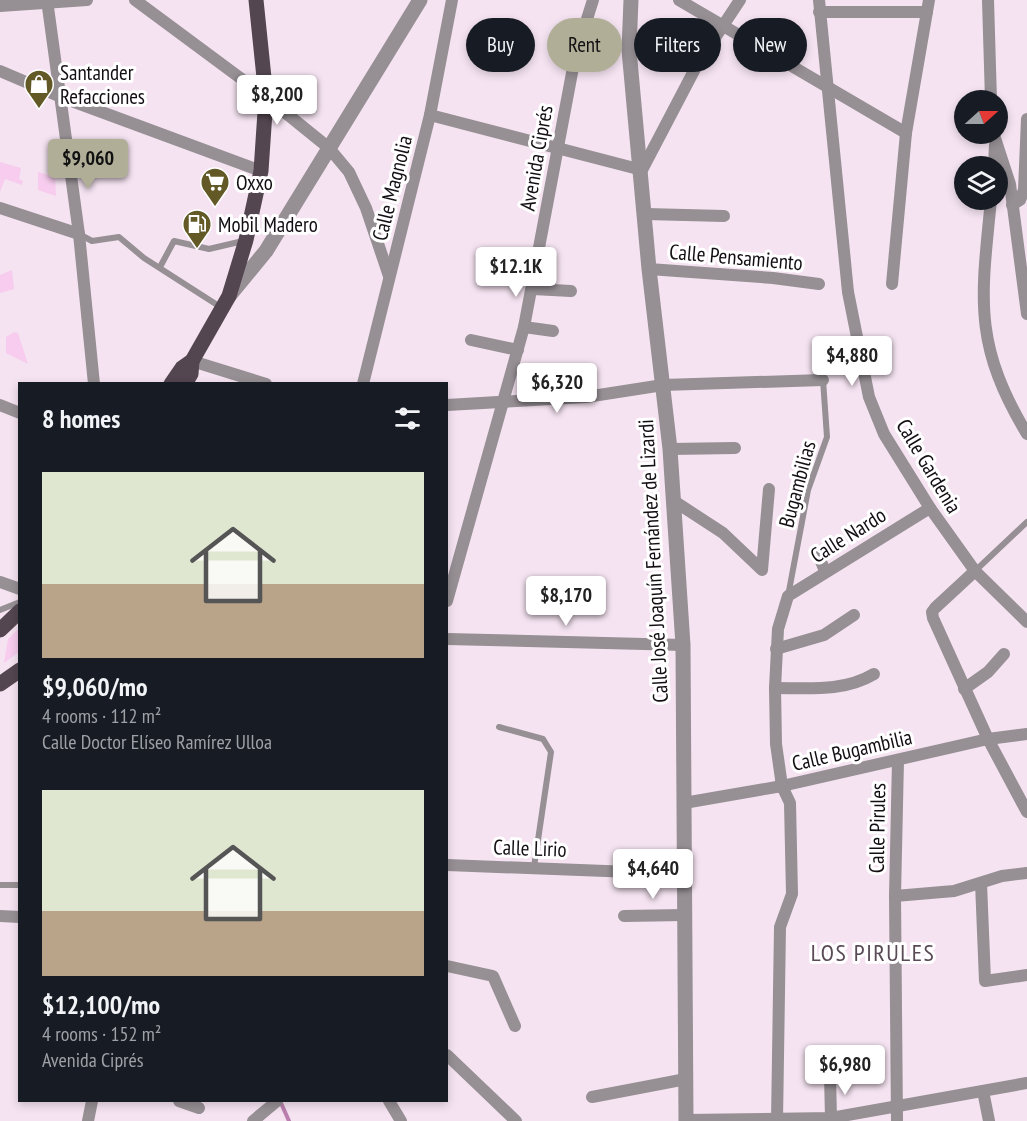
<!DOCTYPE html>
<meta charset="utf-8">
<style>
:root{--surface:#171b24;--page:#242831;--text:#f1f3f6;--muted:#9ea1a6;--accent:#b1ae98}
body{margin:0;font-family:"PT Sans Narrow",sans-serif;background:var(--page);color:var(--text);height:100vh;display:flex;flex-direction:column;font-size:22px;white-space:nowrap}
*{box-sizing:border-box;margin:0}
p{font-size:20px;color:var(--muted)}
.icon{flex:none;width:33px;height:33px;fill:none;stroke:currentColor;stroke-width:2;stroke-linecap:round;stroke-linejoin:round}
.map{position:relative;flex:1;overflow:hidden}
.panel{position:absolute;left:18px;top:382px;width:430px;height:720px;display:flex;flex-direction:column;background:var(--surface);border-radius:0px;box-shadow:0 3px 9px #0003}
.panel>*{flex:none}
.top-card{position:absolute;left:466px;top:18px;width:470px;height:54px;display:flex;gap:12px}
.needle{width:39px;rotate:69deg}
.fabs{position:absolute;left:954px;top:90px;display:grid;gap:12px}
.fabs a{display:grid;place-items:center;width:54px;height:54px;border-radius:50%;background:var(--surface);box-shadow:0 3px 9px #0003;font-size:30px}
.price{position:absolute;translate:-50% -51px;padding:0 14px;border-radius:6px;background:#fff;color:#222;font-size:20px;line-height:39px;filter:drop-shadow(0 2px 3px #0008)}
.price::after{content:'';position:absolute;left:50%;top:36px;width:18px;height:14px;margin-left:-9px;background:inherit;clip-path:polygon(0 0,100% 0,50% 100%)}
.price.current{background:var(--accent);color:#111}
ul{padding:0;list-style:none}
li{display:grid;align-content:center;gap:12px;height:318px;padding:0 24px}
li span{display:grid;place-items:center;height:186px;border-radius:0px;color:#555}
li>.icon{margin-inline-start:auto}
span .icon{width:108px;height:108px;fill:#fffc;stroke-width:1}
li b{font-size:26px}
h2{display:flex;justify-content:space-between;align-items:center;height:72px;padding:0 24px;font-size:26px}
.tag{padding:0 21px;border-radius:27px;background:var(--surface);box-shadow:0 3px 9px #0003;font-size:21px;line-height:54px}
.tag.current{background:var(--accent);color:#111}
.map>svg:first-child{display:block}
.green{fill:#f7ccee}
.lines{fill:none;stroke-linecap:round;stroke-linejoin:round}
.stream{stroke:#ba7fae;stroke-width:4}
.service{stroke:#968f94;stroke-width:6}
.minor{stroke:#968f94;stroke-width:12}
.tertiary{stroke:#968f94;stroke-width:15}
.primary{stroke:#534650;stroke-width:15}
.labels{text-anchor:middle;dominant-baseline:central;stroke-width:6;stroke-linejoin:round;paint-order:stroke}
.poi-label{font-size:21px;fill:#130e12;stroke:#fff;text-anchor:start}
.street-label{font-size:21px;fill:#130e12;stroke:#fff}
.quarter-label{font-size:24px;letter-spacing:1.5px;fill:#594a56;stroke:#fff}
</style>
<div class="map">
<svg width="1027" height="1121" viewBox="0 0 1027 1121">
<rect width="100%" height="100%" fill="#f5e3f1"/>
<g class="green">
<polygon points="0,162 21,168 19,179 23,181 22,185 5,179 0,192"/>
<polygon points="38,172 55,177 56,196 38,190"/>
<polygon points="12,270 14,289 0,293 0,275"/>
<polygon points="14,332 18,333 28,364 6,353 6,337"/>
<polygon points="19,628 19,652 4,663 8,639"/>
</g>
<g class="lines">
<polyline class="stream" points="281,1103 289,1121"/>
<g class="service">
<polyline points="79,234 92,241 119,237 144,258 222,308"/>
<polyline points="160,267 174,241 209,249 243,241"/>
<polyline points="975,571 1027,522"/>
<polyline points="788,596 808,490 827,437 823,380"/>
<polyline points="0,610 20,602"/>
<polyline points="499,727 543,739 551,752 534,867"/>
<polyline points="0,885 20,885"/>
</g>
<g class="minor">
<polyline points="47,0 79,234 94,384"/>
<polyline points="135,0 266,97 329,148 349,172 366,208 389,276"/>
<polyline points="679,0 906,133"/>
<polyline points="819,0 848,292 869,397 884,434 930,508 975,571 1027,622"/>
<polyline points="988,0 991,100"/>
<polyline points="0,6 87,0"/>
<polyline points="819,12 927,12"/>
<polyline points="0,71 61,97 261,171"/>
<polyline points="430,115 642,170 697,65 740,0"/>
<polyline points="995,138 1010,184 1027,314"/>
<polyline points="994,166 995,144"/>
<path d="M991,200C981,300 973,344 1027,434"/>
<polyline points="1012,205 1020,200 1024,190 1027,119"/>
<polyline points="0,208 79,234"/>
<polyline points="646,214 724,216"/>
<polyline points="649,269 773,278 819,284"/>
<polyline points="892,284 906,133 929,0"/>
<polyline points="533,289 571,291"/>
<polyline points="524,327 553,331"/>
<polyline points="471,340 518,350"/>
<polyline points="192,361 266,384"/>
<polyline points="363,384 430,115 452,0"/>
<polyline points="0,405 20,413"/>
<polyline points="447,405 586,397 663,385 823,380"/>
<polyline points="670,449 735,448"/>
<polyline points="674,501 723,533 762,570 769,489"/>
<polyline points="817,552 825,571"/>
<polyline points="975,571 935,608 932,612 933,618 988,739 1027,812"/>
<polyline points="0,582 20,589"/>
<polyline points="447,601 524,327 575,57 593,0"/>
<polyline points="447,639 683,645"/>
<polyline points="776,649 824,635 854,615"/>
<path d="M775,688C809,688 844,692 874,674"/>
<polyline points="964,689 988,672 1004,654"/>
<polyline points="684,803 782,786 988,739 1027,734"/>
<polyline points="447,865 684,874"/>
<polyline points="981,883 985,981 1027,975"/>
<polyline points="895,896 954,891 1002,876 1027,873"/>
<polyline points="0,916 20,917"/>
<polyline points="624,916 684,915"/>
<polyline points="447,966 493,976 515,1026"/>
<polyline points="447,1055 516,1121"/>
<polyline points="830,1075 831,1118"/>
<polyline points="983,1091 989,1121"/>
<polyline points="592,1097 686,1079"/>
<polyline points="179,1101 199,1108"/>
<polyline points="389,1101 401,1121"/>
<polyline points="686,1120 831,1118 1027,1083"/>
<polyline points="88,1121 92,1101"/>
<polyline points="253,1121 277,1101"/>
<polyline points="777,1121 780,927 792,894 790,803 782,786 776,744 775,688 778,629 788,596 930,508"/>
<polyline points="897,1121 895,896 898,760"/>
</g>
<g class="tertiary">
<polyline points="631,0 629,50 649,269 670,449 683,645 686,1121"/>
<polyline points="229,296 266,251 420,0"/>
</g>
<g class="primary">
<polyline points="171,384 182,368 192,361 229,296 246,240 261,171 266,97 256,0"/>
<polyline points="185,384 191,374 192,361"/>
<polyline points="0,630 20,611"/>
<polyline points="0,684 20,670"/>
</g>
</g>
<defs>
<g id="shop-pin" transform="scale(1.5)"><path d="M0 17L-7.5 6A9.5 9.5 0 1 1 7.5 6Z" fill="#635926" stroke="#fff"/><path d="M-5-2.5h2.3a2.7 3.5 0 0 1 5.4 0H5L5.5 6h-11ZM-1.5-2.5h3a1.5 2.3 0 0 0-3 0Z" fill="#fff"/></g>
<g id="supermarket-pin" transform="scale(1.5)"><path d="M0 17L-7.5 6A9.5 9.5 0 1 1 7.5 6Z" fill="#635926" stroke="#fff"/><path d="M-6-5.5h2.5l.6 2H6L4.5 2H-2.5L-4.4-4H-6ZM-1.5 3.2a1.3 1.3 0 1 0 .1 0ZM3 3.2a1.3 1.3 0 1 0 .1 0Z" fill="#fff"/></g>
<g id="fuel-pin" transform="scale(1.5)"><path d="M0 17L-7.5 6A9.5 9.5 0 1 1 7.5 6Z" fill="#635926" stroke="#fff"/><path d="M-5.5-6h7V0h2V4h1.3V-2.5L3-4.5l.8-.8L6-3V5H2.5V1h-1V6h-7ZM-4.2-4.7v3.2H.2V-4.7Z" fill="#fff"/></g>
</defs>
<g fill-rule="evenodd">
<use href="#shop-pin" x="39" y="84"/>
<use href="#supermarket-pin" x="215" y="182"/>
<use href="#fuel-pin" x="197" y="224"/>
</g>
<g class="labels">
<g class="poi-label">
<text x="60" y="72">Santander<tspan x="60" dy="24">Refacciones</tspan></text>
<text x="236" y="182">Oxxo</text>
<text x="218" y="224">Mobil Madero</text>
</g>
<g class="street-label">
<text transform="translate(536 158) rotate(-80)">Avenida Ciprés</text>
<text transform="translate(392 188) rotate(-76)">Calle Magnolia</text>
<text transform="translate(736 257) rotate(5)">Calle Pensamiento</text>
<text transform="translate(929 466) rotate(59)">Calle Gardenia</text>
<text transform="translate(797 484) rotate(-75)">Bugambilias</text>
<text transform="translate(848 535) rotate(-32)">Calle Nardo</text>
<text transform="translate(653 561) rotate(-93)">Calle José Joaquín Fernández de Lizardi</text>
<text transform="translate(852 750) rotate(-13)">Calle Bugambilia</text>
<text transform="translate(877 828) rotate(-89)">Calle Pirules</text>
<text transform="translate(530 848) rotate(2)">Calle Lirio</text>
</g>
<g class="quarter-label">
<text x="873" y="952">LOS PIRULES</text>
</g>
</g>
</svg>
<div class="fabs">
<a><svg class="needle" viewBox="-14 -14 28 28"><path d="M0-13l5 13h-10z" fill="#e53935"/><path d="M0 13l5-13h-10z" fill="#9ea1a6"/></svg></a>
<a><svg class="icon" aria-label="layers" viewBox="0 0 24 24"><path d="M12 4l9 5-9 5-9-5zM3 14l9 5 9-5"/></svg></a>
</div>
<b class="price" style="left:277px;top:126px">$8,200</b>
<b class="price current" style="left:88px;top:190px">$9,060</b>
<b class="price" style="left:516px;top:298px">$12.1K</b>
<b class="price" style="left:852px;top:387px">$4,880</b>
<b class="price" style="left:557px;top:414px">$6,320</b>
<b class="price" style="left:566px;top:627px">$8,170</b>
<b class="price" style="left:653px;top:900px">$4,640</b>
<b class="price" style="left:845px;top:1096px">$6,980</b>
<div class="top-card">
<a class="tag">Buy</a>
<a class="tag current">Rent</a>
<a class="tag">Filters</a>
<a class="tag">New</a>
</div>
<section class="panel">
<h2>8 homes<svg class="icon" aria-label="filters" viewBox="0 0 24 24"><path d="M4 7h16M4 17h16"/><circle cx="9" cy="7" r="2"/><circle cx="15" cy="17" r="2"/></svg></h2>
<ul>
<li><span style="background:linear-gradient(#dfe7d0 60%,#b9a48a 0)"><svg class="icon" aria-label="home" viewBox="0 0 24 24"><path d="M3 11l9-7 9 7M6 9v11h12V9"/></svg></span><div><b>$9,060/mo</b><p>4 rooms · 112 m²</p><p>Calle Doctor Elíseo Ramírez Ulloa</p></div></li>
<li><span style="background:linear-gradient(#dfe7d0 65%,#b9a48a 0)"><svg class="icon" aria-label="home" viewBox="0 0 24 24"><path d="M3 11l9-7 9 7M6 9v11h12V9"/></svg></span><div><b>$12,100/mo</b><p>4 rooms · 152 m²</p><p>Avenida Ciprés</p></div></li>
</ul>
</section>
</div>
